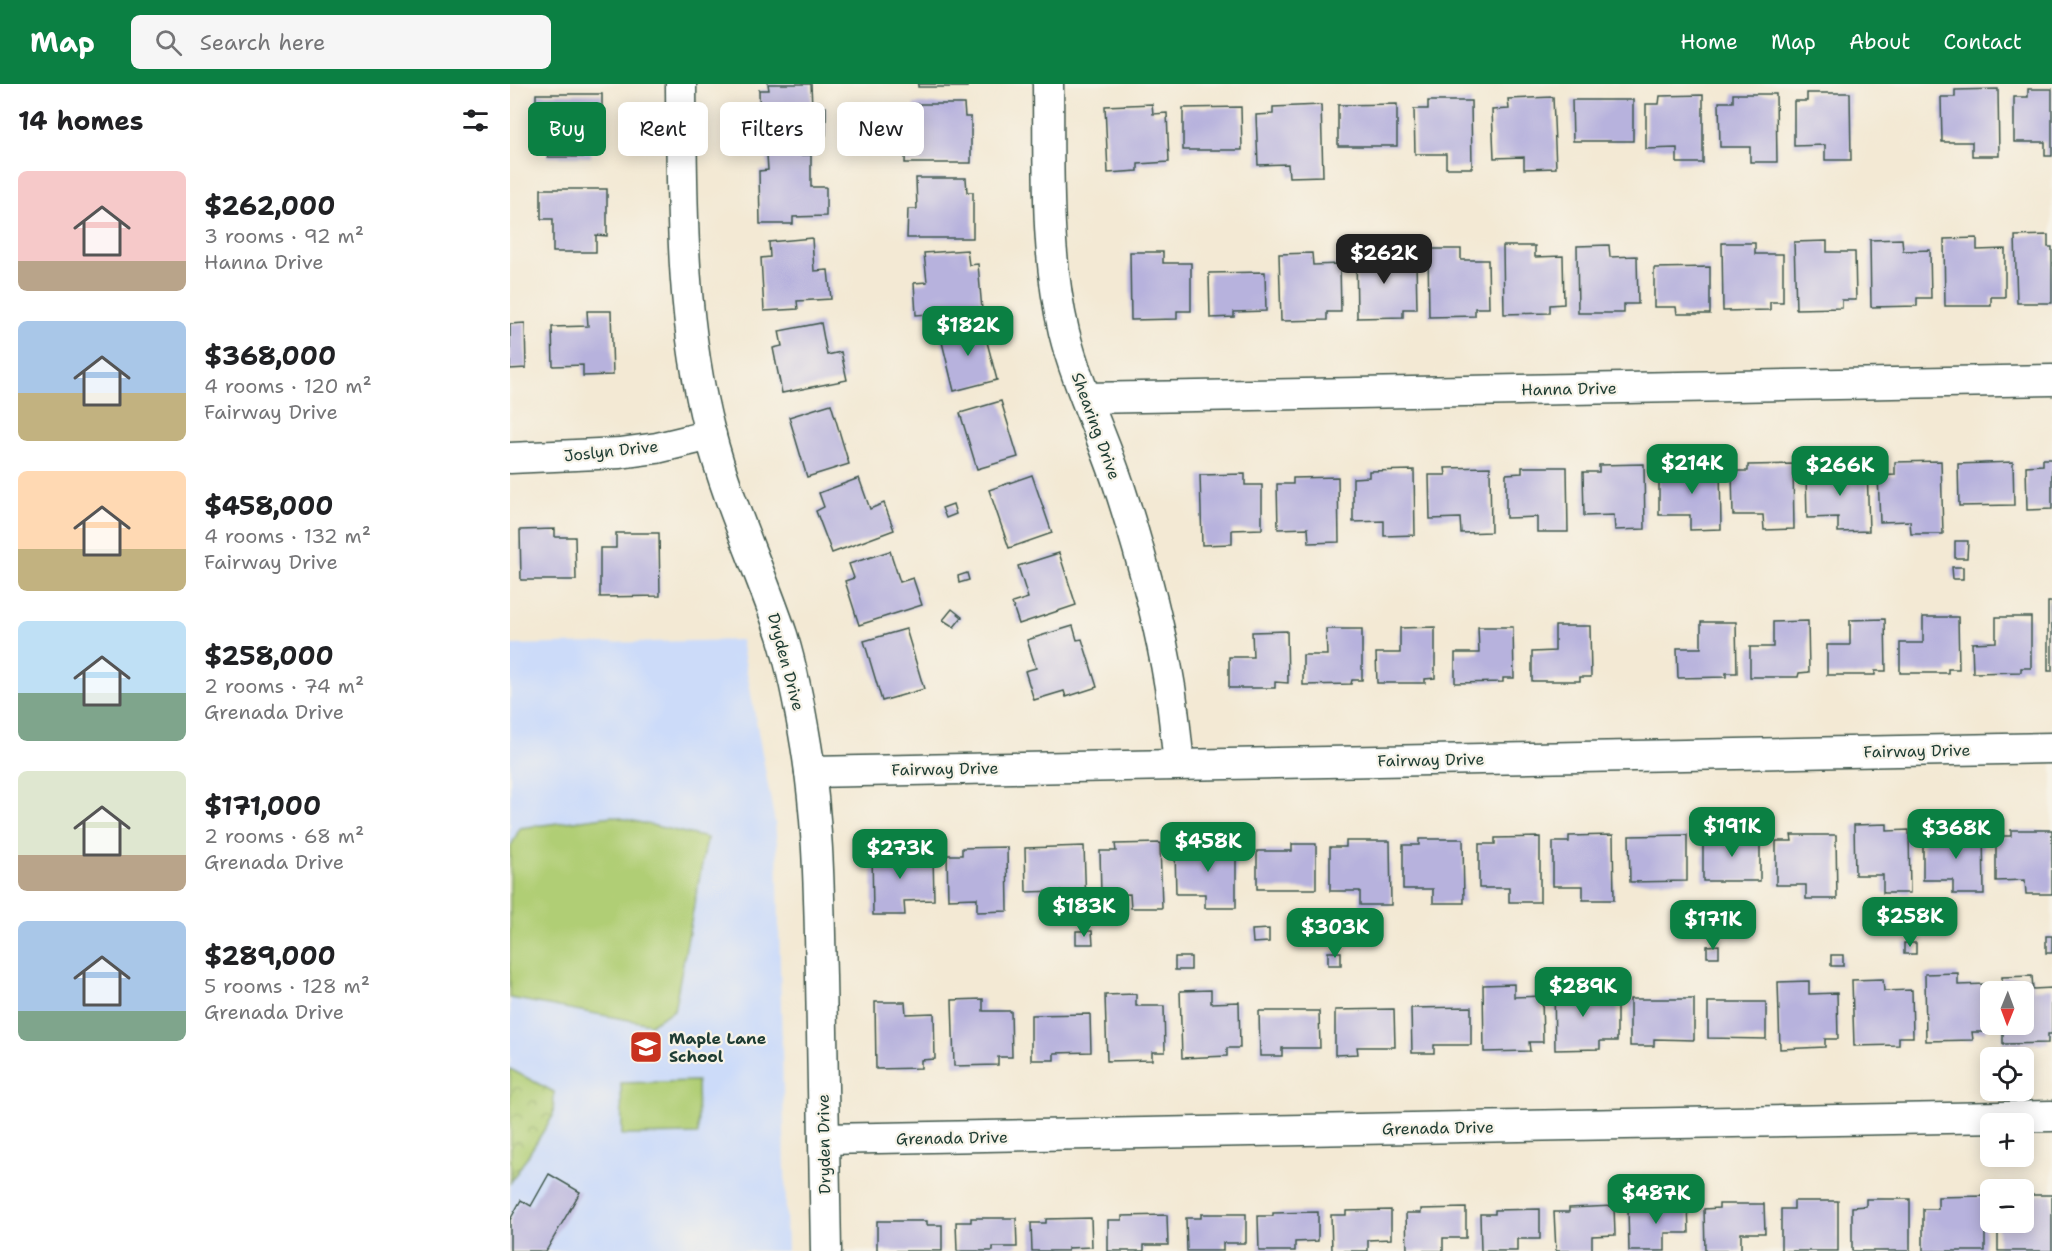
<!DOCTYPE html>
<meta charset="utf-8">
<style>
:root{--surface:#fff;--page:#f6f6f6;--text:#202124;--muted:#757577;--accent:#0b8043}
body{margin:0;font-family:"Shantell Sans",sans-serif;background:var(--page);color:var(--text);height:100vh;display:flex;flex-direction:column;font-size:22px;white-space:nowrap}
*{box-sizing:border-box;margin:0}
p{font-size:20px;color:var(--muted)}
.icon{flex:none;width:33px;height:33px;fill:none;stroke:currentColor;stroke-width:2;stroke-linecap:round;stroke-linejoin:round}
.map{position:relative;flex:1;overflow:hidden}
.side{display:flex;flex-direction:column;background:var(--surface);width:510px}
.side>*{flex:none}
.hud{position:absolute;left:18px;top:18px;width:570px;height:54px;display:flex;gap:12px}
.needle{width:39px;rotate:181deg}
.buttons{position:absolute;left:1470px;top:897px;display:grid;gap:12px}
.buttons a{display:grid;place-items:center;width:54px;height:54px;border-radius:9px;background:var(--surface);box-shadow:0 3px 15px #0003;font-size:30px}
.price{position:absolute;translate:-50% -51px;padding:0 14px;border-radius:12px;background:var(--accent);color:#fff;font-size:20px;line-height:39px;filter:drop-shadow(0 2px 3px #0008)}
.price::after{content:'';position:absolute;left:50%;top:36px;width:18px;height:14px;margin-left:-9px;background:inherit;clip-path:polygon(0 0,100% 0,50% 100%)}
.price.active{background:#222;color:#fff}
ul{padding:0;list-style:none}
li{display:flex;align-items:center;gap:18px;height:150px;padding:0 18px}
li span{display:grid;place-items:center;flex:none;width:168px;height:120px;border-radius:9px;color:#555}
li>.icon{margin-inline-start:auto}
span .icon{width:72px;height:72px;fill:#fffc;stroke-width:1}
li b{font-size:26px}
h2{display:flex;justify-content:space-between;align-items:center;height:72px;padding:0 18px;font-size:26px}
.chip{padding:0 21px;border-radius:9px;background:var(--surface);box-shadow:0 3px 15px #0003;font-size:21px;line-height:54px}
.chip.active{background:var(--accent);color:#fff}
header{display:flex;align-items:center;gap:36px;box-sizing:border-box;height:84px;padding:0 30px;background:var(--accent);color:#fff}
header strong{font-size:28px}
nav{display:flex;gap:33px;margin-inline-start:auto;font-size:21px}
.search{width:420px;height:54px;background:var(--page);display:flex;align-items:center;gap:15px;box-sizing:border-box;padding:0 21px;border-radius:9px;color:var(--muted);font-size:22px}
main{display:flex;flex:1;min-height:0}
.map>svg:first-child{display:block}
.built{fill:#ccdbf9}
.park{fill:url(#park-crowns);stroke:#688654;stroke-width:1.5}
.pitch{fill:#b0ce75;stroke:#688654;stroke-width:1.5}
.building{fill:#b7b2dd}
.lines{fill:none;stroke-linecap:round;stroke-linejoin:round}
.street-casing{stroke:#3f574c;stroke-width:33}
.street{stroke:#fff;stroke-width:30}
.labels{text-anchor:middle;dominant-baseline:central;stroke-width:4.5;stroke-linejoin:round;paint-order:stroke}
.street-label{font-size:16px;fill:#1f3d34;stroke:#f7f3e8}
.poi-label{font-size:16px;font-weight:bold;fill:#1f3d34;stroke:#f7f3e8;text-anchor:start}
</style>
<header>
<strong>Map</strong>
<div class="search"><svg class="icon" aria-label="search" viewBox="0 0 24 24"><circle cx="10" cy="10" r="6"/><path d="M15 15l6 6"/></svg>Search here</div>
<nav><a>Home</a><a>Map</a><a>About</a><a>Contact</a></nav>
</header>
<main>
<section class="side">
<h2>14 homes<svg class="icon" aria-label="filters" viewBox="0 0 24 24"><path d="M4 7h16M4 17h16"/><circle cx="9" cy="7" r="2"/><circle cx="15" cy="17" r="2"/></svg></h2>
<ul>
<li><span style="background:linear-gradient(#f6c9c9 75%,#b9a48a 0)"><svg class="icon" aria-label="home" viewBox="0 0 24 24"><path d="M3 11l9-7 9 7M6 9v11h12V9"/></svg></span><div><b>$262,000</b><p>3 rooms · 92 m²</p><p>Hanna Drive</p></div></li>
<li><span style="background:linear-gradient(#a9c7e8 60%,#c2b280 0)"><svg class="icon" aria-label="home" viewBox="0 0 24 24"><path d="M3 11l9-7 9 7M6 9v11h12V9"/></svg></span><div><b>$368,000</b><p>4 rooms · 120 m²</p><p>Fairway Drive</p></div></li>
<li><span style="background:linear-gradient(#ffd9b3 65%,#c2b280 0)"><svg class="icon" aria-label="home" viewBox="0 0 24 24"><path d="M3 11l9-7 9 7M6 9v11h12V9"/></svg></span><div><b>$458,000</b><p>4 rooms · 132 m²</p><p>Fairway Drive</p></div></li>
<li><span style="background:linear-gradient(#bfe0f5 60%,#7fa58c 0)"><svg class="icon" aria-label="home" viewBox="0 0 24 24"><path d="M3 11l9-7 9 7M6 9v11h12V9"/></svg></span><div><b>$258,000</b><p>2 rooms · 74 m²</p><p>Grenada Drive</p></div></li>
<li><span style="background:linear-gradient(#dfe7d0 70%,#b9a48a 0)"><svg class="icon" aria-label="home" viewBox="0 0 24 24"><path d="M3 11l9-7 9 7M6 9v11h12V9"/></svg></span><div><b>$171,000</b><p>2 rooms · 68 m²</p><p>Grenada Drive</p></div></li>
<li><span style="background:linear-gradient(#a9c7e8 75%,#7fa58c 0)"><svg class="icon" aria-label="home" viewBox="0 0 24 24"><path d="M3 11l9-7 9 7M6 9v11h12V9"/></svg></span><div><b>$289,000</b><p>5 rooms · 128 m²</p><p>Grenada Drive</p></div></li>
</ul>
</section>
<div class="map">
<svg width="1542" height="1167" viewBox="0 0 1542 1167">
<defs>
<pattern id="park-crowns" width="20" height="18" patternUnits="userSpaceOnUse" patternTransform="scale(1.5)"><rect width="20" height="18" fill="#b0ce75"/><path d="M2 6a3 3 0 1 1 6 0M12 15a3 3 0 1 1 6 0" fill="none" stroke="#8fa861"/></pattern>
</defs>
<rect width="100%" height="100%" fill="#f7f3e8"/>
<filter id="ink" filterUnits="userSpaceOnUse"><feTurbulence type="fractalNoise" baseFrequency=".0167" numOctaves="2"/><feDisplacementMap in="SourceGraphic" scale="12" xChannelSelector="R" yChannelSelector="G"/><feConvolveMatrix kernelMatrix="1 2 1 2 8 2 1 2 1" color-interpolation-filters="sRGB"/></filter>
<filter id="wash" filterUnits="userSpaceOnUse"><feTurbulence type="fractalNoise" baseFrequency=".008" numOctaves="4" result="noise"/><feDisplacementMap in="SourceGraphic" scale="24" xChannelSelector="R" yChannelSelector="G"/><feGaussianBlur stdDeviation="1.35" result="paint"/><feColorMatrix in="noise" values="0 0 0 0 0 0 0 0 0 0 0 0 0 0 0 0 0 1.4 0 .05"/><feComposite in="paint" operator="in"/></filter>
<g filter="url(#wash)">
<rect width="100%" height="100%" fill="#f3e9d4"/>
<polygon class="built" points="231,556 265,739 267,759 277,1167 0,1167 0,561"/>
<polygon class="park" points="0,985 44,1008 43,1032 1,1098"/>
<g class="pitch">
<polygon points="102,732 197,754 164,926 141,940 0,914 0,764 10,744"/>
<polygon points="187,997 188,1050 112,1051 111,999"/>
</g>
<g id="blocks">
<g class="building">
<polygon points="258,0 301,0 302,23 316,23 316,51 250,52 249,6 259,6"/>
<rect x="408" y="0" width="49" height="3"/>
<polygon points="1488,5 1489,72 1462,72 1462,58 1432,58 1431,13 1445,13 1445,6"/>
<polygon points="1518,5 1542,5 1542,72 1535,72 1535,58 1504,58 1504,13 1518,13"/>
<polygon points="1297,9 1340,9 1341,76 1315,76 1315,61 1284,62 1284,17 1297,17"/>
<polygon points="26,10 92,10 92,56 81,56 81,73 38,73 38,40 26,40"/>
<polygon points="1223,10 1266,10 1267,78 1240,78 1240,63 1210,63 1209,18 1223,18"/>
<polygon points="1193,11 1193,79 1167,79 1167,64 1136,65 1136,20 1149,20 1150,12"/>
<polygon points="1043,13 1046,84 1014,85 1014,73 984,74 982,26 999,25 998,15"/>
<polygon points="1062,16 1123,16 1123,57 1063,57"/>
<polygon points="918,17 961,17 962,84 936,84 936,70 905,70 904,25 918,25"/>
<polygon points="404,20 454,20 455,33 461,33 461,79 395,79 396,50 405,50"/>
<polygon points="642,20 643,30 657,29 659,78 628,80 628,87 598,89 595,22"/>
<polygon points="887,20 887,62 828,62 828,21"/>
<polygon points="811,21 813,92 779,93 778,80 748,81 746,31 763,30 763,23"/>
<polygon points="731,23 732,66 673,66 673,24"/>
<polygon points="257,71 301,71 301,103 316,103 316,132 283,133 283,140 250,140 249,87 258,86"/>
<polygon points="406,94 456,94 457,108 463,108 463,154 397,154 398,125 407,125"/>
<polygon points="31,105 97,105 97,152 86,151 86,168 43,168 43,135 31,135"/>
<polygon points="1538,151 1538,163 1542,163 1542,219 1507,219 1505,152"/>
<polygon points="302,154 304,187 318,186 321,215 287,217 288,225 254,227 251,174 260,173 259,158"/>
<polygon points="1467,154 1467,166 1495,165 1495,213 1481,213 1481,222 1435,222 1434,155"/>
<polygon points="1392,155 1393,167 1420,166 1421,214 1407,214 1407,222 1361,223 1360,156"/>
<polygon points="1317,157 1317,168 1345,168 1346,216 1332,216 1332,224 1286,225 1284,158"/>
<polygon points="1212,159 1245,159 1245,170 1273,170 1273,218 1260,218 1260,226 1213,227"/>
<polygon points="1099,161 1100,173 1127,172 1128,220 1114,220 1114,229 1068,229 1067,162"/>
<polygon points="993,162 1025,162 1025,173 1053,172 1054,220 1040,221 1040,229 994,230"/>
<polygon points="918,165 951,165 951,176 978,176 979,224 965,224 965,232 919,233"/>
<polygon points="457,166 459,181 468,180 472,226 406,231 404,199 417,198 414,169"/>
<polygon points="879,166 879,177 906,177 907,225 893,225 893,233 847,234 846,167"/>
<polygon points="620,168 653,168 653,179 681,179 681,227 667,227 667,235 621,236"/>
<polygon points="802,169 803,181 830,180 831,228 817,228 817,236 771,237 769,170"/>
<polygon points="1200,183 1200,230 1167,230 1166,223 1144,223 1144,184"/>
<polygon points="755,188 756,227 724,228 724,233 700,234 699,189"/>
<polygon points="77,227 101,227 103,291 73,292 73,281 43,282 42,243 78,242"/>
<polygon points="15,239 16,284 0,285 0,240"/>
<polygon points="311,239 317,271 331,268 337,296 272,309 263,264 272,262 269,247"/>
<polygon points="472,239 487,296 444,307 430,250"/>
<polygon points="491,317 508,373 467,385 450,329"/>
<polygon points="321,320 339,380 297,393 279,333"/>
<polygon points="1533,375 1542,375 1542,425 1517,426 1516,382 1533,381"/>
<polygon points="1431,377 1433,450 1401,450 1400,437 1370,438 1368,392 1385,391 1385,378"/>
<polygon points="1503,378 1504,421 1449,422 1448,380"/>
<polygon points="1134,380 1135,445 1105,446 1104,431 1074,432 1073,388 1089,388 1089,381"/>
<polygon points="1210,380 1211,445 1180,446 1180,431 1149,431 1149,387 1165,387 1165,381"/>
<polygon points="1283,380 1284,445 1254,446 1253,431 1223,431 1222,387 1238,387 1238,381"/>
<polygon points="1357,382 1359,447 1328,448 1328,433 1297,434 1296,390 1313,390 1313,383"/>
<polygon points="980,383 981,448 951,449 950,434 920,435 919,391 936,391 935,384"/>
<polygon points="1012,383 1057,383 1058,448 1027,448 1027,433 996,434 996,390 1012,389"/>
<polygon points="904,386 905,451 874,452 874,437 843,438 843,394 859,393 859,387"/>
<polygon points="735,390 735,401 752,401 752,445 722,446 722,460 692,461 690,391"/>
<polygon points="522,391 542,449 499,464 479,406"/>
<polygon points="828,393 829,458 799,459 798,444 768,445 767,400 783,400 783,394"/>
<polygon points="349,394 360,425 374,419 384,446 322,469 306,427 314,423 309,409"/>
<polygon points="443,420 446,430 436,434 432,424"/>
<polygon points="45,445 45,453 65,453 66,496 11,496 10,446"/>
<polygon points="106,449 149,449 150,512 90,513 90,464 106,464"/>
<polygon points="1445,457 1458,457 1457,474 1445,474"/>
<polygon points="380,467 390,498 403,494 412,521 349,541 335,497 344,494 339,480"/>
<polygon points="549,469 566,521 509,540 502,519 518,514 508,482"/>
<polygon points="1442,483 1453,483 1453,495 1443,495"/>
<polygon points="457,489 459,496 449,499 448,492"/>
<rect x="1538" y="518" width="4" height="69"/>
<polygon points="442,525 452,533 444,543 433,536"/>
<polygon points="1413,533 1448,533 1449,585 1438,585 1438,589 1390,589 1390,559 1413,559"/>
<polygon points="1486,533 1521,533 1521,584 1511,584 1511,588 1463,589 1462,559 1486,558"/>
<polygon points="1375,535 1376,587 1365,587 1365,591 1317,591 1317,561 1340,561 1340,536"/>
<polygon points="1298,537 1299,588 1289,589 1288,593 1240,593 1240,563 1263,563 1263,538"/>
<polygon points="1191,538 1226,538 1227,589 1216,589 1216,593 1168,594 1167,564 1191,564"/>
<polygon points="563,542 567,556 572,555 587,603 556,613 554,607 524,616 515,587 526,584 517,556"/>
<polygon points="1045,542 1080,542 1081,593 1070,593 1070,597 1022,597 1022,568 1045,567"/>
<polygon points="925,543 925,594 915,595 915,599 867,599 866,569 890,569 890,544"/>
<polygon points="968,543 1003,543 1004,594 993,594 993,598 945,599 945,569 969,569"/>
<polygon points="396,545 414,605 372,617 354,557"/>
<polygon points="816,545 852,545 852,596 842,596 841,600 793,601 793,571 817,571"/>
<polygon points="777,547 778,599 765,598 765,604 719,604 719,573 743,573 742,548"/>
<polygon points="1377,740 1377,747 1399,746 1400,809 1373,809 1373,791 1345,791 1344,741"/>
<polygon points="1429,746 1473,746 1474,810 1443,810 1443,796 1413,796 1413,752 1428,752"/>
<polygon points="1501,746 1542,746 1542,810 1516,810 1515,796 1486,797 1486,752 1501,752"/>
<polygon points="1103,751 1104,816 1073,816 1073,802 1043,802 1043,758 1059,758 1059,752"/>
<polygon points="1177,751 1177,797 1120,798 1119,752"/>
<rect x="1193" y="751" width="57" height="46"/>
<polygon points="1281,751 1326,751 1327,815 1296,815 1296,801 1266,801 1266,757 1282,757"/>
<polygon points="1030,753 1030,818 999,818 999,804 969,804 969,760 985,760 985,754"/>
<polygon points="909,755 953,755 954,819 923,819 923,805 893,805 893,761 909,761"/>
<polygon points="836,757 880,757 881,821 850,821 850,807 820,807 820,763 836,763"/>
<polygon points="650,759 652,824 621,824 620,810 591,811 590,767 606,767 605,760"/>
<polygon points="726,759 726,824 695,824 695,810 666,810 665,766 681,766 681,760"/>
<polygon points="782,760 806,760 806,805 747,805 747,767 782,767"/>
<polygon points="574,762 576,821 550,821 550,807 516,808 515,764"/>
<polygon points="497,763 498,827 467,828 467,814 438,815 437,771 452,771 452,764"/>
<polygon points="407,766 407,772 423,772 424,816 394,817 395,831 363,831 362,767"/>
<polygon points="759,845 759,858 743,859 742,846"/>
<polygon points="566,847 582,847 583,860 566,860"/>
<rect x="1536" y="852" width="6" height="17"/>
<rect x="1394" y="859" width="12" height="11"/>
<polygon points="1209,861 1209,873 1197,873 1197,862"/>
<rect x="818" y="868" width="13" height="13"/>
<rect x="1321" y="871" width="12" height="11"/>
<rect x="665" y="873" width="16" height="13"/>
<polygon points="1448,889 1448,901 1476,900 1476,948 1462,948 1463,956 1416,957 1415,890"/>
<polygon points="1522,892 1523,905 1542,904 1542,950 1538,950 1538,959 1493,960 1493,940 1514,940 1514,908 1492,908 1492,893"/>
<polygon points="1373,895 1374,907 1402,906 1403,953 1389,953 1389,961 1344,962 1342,896"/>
<polygon points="1299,897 1299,910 1327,909 1328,955 1315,955 1315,963 1270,965 1268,898"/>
<polygon points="1074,899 1075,911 1107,911 1107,957 1090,957 1090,965 1045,966 1044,900"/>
<polygon points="1004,900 1004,913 1032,912 1033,958 1019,958 1020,967 974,968 973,901"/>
<polygon points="701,906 701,919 729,918 730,964 717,964 717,972 672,974 670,907"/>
<polygon points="626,910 626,922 654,922 655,968 642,968 642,976 597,977 595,911"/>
<polygon points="473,915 473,927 501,927 502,973 488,973 488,981 444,982 442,916"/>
<polygon points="1120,915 1184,915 1184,956 1144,955 1144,962 1120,962"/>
<polygon points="365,918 395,918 396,930 424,929 425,975 411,976 411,984 366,985"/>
<polygon points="1198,918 1256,918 1256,955 1198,954"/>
<polygon points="961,923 961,961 924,961 924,969 902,969 901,924"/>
<polygon points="884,925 885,963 847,963 848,970 825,971 825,926"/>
<polygon points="749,927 809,927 810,964 772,964 772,972 750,972"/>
<polygon points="580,930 581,968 544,969 544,976 521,976 521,931"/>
<polygon points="39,1090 70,1108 36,1167 0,1167 0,1136 11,1116 21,1122"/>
<polygon points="1514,1111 1542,1111 1542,1167 1488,1167 1488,1138 1514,1138"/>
<polygon points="1475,1112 1475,1167 1413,1167 1413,1125 1428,1125 1428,1113"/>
<polygon points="1356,1115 1400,1115 1400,1167 1342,1167 1342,1123 1356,1122"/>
<polygon points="1284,1117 1328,1117 1328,1167 1271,1167 1271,1125 1284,1125"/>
<polygon points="1133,1120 1178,1120 1179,1149 1155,1149 1155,1167 1119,1167 1118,1125 1133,1124"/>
<polygon points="1209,1120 1254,1120 1255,1149 1231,1149 1231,1167 1195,1167 1194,1125 1209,1124"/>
<polygon points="1104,1122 1105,1151 1082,1152 1082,1167 1046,1167 1044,1128 1059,1128 1059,1124"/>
<polygon points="956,1124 956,1154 933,1154 933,1167 897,1167 896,1129 911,1129 911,1125"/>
<polygon points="1030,1125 1030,1155 1007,1155 1007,1167 971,1167 970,1130 985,1130 985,1126"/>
<polygon points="881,1126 881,1155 858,1156 858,1167 822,1167 821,1131 836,1131 836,1127"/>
<polygon points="808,1128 808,1157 785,1158 785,1167 749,1167 748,1132 763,1132 763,1129"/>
<polygon points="691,1130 736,1130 736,1159 713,1159 713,1167 677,1167 676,1134 691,1134"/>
<polygon points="657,1131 658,1161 634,1161 634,1167 598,1167 598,1136 612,1136 612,1132"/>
<polygon points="461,1134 506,1134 507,1163 483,1163 483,1167 447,1167 446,1138 461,1138"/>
<polygon points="581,1134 582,1163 558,1164 558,1167 522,1167 521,1139 536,1139 536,1135"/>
<polygon points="367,1137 417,1137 417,1141 432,1141 432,1167 367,1167"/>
</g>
</g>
</g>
<g filter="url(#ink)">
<use href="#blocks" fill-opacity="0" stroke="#3f574c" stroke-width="1.5"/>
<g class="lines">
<g class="street-casing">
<g id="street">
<path d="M171,0C172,117 170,235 200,349C218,419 249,483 272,551C283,587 290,624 296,661C309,738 309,816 311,893C313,984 314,1076 316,1167"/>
<path d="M538,0C539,83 535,167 554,248C567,301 592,350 609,402C630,467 649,535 660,603C664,629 666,655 669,680"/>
<polyline points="576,314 1542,296"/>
<polyline points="0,374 110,369 147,364 201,351"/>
<polyline points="300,688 1542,664"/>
<polyline points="314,1055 1542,1032"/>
</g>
</g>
<use href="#street" class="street"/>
</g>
</g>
<defs>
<g id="school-square" transform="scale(1.725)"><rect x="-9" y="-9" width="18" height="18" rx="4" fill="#c8321e" stroke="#f7f3e8"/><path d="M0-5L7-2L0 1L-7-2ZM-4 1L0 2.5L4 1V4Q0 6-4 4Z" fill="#fff"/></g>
</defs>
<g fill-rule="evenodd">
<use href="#school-square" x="136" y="963"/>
</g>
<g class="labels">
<g class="street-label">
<text transform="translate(1059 305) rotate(-1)">Hanna Drive</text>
<text transform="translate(586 342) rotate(70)">Shearing Drive</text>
<text transform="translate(101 367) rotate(-6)">Joslyn Drive</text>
<text transform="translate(276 578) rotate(75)">Dryden Drive</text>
<text transform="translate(1407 667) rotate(-1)">Fairway Drive</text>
<text transform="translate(921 676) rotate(-1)">Fairway Drive</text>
<text transform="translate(435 685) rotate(-1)">Fairway Drive</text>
<text transform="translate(928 1044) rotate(-1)">Grenada Drive</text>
<text transform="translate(442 1054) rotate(-1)">Grenada Drive</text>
<text transform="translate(314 1060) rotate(-91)">Dryden Drive</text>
</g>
<g class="poi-label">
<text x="159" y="954">Maple Lane<tspan x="159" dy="18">School</tspan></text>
</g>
</g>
</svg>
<div class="buttons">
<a><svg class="needle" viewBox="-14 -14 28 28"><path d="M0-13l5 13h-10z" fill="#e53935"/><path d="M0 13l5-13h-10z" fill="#757577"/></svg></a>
<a><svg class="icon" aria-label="locate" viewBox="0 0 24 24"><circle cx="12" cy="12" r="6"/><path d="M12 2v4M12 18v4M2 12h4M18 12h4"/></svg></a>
<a>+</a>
<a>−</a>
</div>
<b class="price active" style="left:874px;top:201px">$262K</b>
<b class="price" style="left:458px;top:273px">$182K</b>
<b class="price" style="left:1182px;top:411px">$214K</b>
<b class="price" style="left:1330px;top:413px">$266K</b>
<b class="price" style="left:1222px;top:774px">$191K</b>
<b class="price" style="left:1446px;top:776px">$368K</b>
<b class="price" style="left:698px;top:789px">$458K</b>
<b class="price" style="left:390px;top:796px">$273K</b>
<b class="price" style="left:574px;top:854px">$183K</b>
<b class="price" style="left:1400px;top:864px">$258K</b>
<b class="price" style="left:1203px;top:867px">$171K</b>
<b class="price" style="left:825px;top:875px">$303K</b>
<b class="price" style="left:1073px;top:934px">$289K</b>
<b class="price" style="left:1146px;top:1141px">$487K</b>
<div class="hud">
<a class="chip active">Buy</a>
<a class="chip">Rent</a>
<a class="chip">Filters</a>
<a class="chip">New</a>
</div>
</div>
</main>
